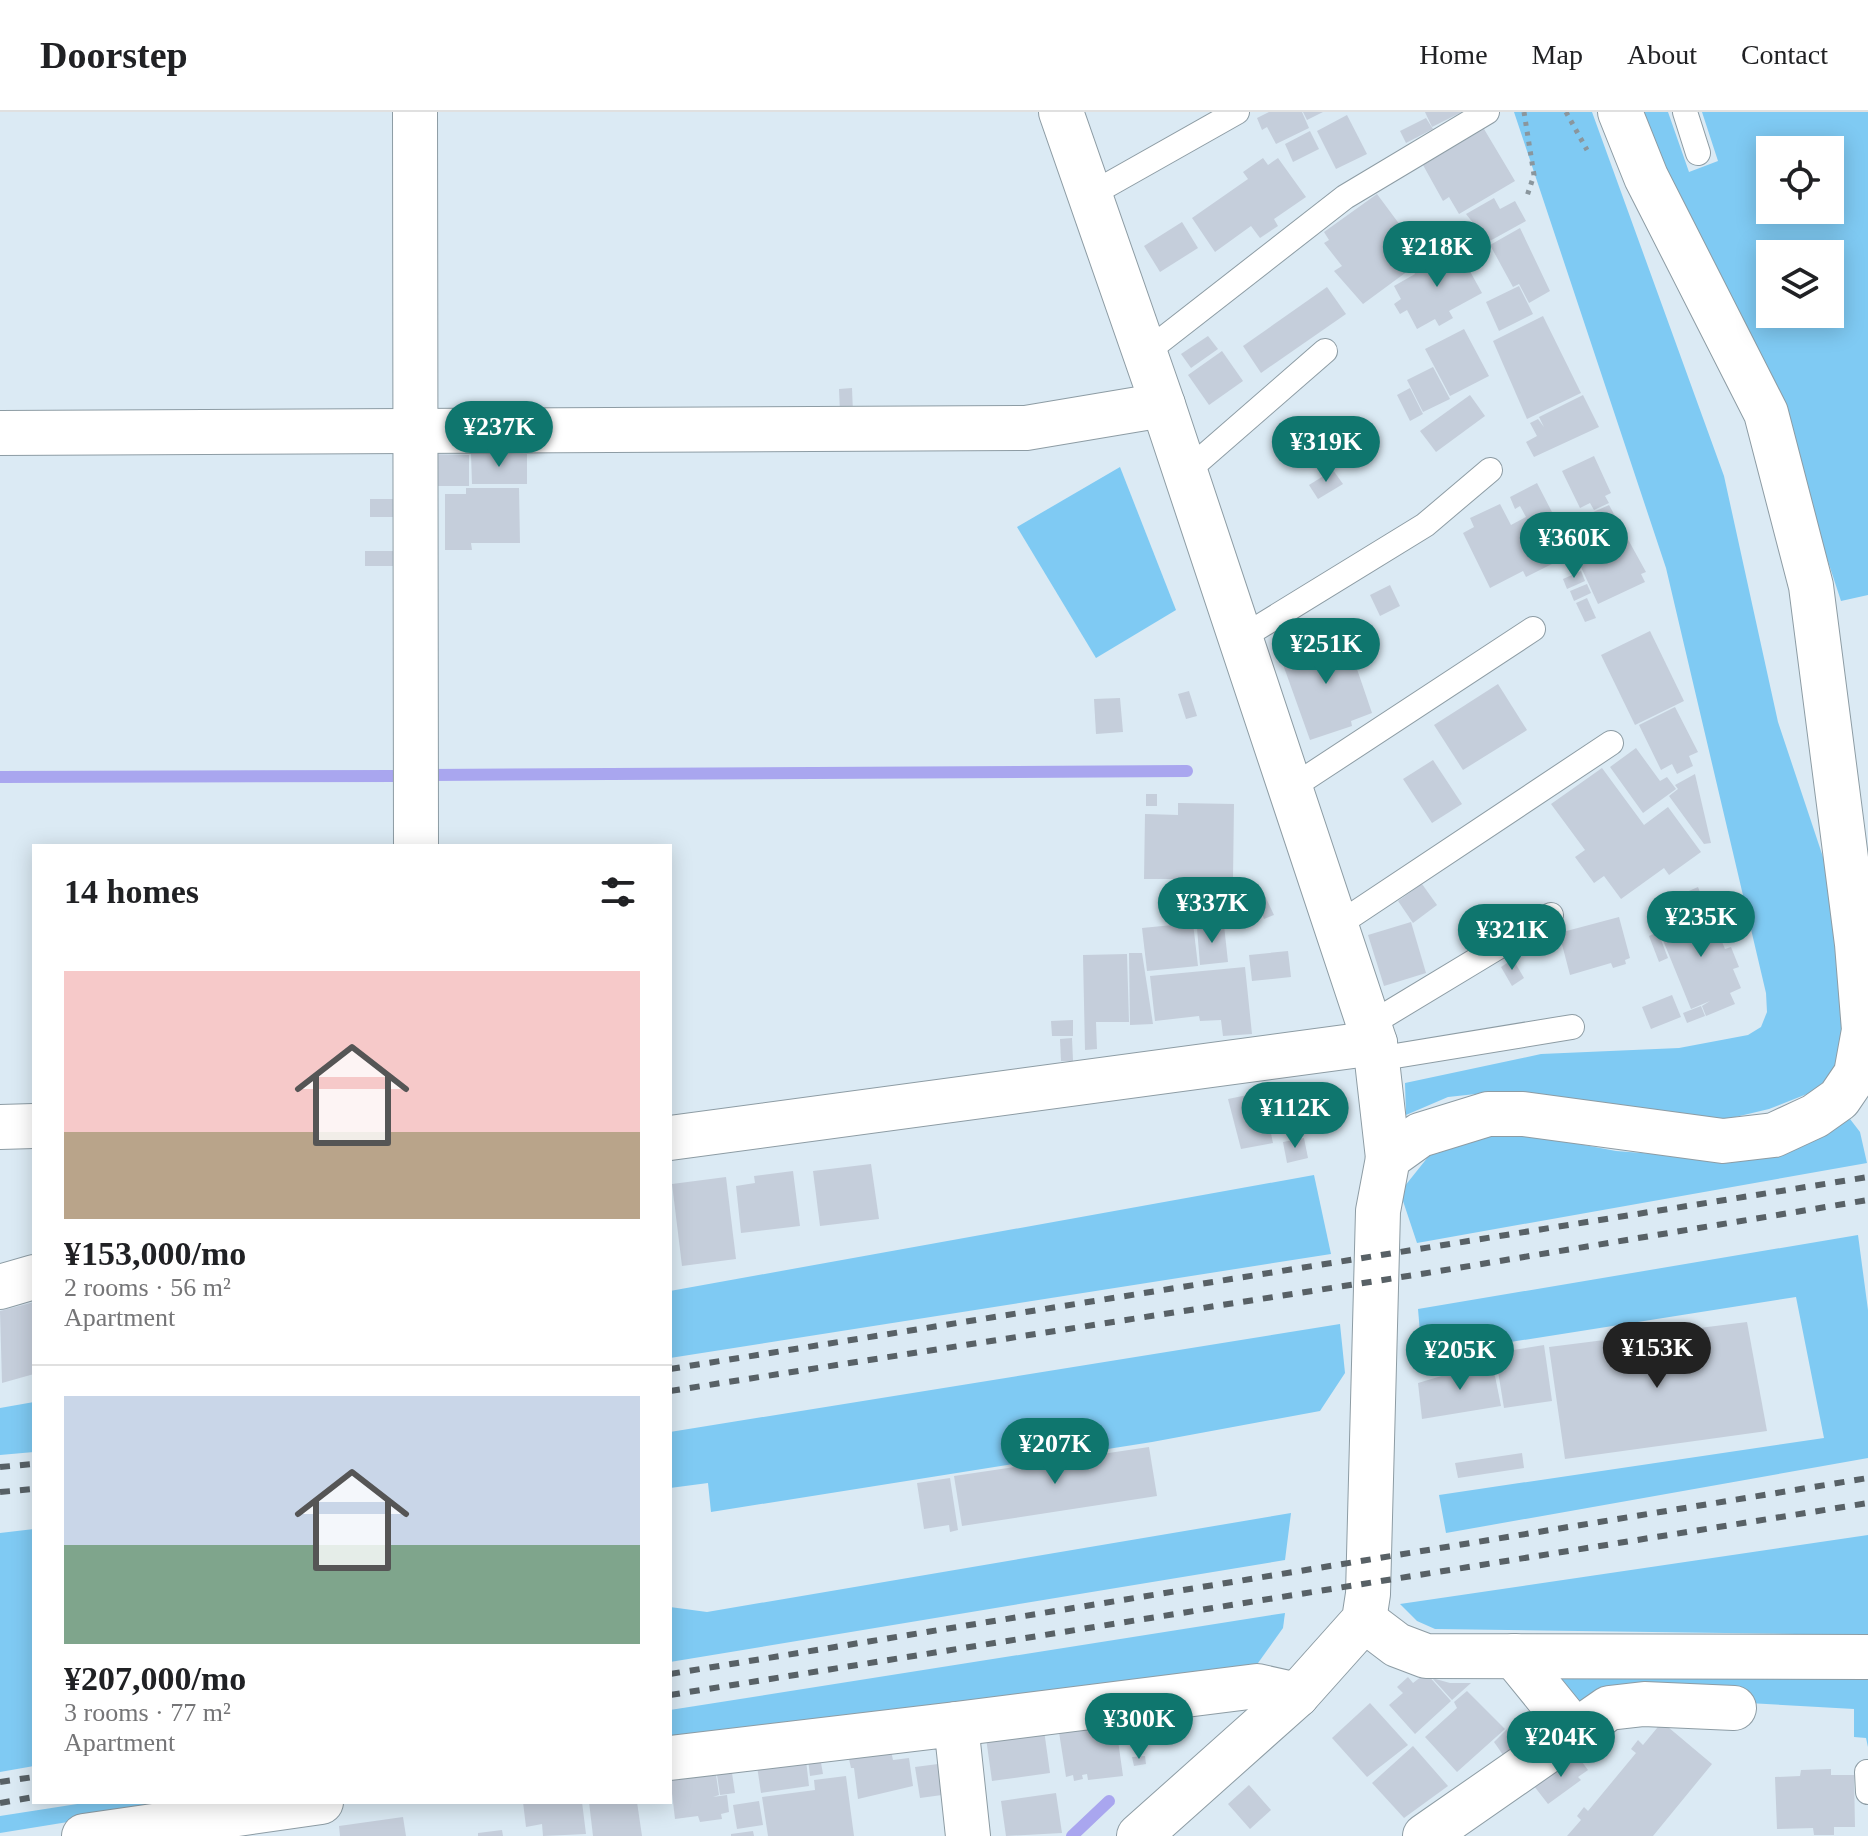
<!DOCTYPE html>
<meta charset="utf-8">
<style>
:root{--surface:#fff;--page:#f2f2f2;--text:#202124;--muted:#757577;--line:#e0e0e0;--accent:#0f766e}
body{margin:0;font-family:Georgia,serif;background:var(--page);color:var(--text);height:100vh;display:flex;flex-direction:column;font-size:30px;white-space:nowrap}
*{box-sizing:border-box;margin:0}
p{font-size:26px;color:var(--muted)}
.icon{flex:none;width:44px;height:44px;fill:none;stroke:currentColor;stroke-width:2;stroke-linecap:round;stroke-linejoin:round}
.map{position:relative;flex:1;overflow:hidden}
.sheet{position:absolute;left:32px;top:732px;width:640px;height:960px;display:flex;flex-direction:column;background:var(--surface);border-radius:0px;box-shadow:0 4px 20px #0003}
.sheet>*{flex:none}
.fabs{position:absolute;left:1756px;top:24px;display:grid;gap:16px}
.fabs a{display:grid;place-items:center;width:88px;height:88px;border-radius:0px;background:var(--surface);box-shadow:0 4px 20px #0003;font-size:40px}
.price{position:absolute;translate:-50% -68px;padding:0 18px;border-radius:28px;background:var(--accent);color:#fff;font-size:26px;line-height:52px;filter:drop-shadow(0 2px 4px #0008)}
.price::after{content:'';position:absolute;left:50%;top:48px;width:24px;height:18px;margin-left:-12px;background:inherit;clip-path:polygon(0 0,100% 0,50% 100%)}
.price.selected{background:#222;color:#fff}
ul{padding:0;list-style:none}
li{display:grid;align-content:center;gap:16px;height:424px;padding:0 32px}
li+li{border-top:2px solid var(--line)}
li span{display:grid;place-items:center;height:248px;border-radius:0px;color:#555}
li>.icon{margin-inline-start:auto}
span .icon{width:144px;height:144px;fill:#fffc;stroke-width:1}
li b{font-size:34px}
h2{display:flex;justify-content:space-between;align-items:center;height:96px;padding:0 32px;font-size:34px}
header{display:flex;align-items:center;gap:48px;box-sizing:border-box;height:112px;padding:0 40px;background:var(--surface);border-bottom:2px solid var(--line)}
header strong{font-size:38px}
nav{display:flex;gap:44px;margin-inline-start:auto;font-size:28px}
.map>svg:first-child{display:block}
.green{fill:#7fcaf3;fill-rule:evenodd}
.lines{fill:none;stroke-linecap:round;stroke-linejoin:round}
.stream{stroke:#a9a6ef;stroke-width:12}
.building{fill:#c5cedb}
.service-casing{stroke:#8d9ca4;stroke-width:26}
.minor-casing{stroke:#8d9ca4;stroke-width:46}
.tertiary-casing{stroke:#8d9ca4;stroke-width:46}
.path{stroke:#8a969d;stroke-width:5;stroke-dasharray:4 6;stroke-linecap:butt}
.service{stroke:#fff;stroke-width:24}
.minor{stroke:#fff;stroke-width:44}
.tertiary{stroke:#fff;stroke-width:44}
.rail{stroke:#586166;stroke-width:6;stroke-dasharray:10 10;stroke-linecap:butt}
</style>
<header>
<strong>Doorstep</strong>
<nav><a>Home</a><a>Map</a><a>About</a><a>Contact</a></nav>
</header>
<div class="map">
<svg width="1868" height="1724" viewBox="0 0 1868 1724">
<rect width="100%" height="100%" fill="#dbeaf4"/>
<g class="green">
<polygon points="1514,0 1592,0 1724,364 1778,610 1826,754 1849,916 1841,955 1812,980 1769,997 1727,1007 1485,981 1448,985 1406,1003 1405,971 1541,942 1679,936 1748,923 1761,915 1767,900 1766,881 1666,456"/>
<path d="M1639,0H1668L1689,60L1718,49L1702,0H1868V483L1841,489L1780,302ZM1770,38H1830V98H1770ZM1770,142H1830V202H1770Z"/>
<polygon points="1120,355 1176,498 1096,546 1017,415"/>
<polygon points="1850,1007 1860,1020 1867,1051 1417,1131 1400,1080 1432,1040 1495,1023 1542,1025 1616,1039 1694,1045 1795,1037"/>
<polygon points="1314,1063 1331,1142 670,1246 670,1179"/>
<polygon points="1858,1123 1868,1198 1868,1346 1446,1421 1439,1383 1824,1326 1796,1185 1422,1244 1418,1197"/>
<polygon points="1340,1212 1345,1261 1320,1299 1152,1330 711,1400 708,1371 670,1376 670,1320"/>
<polygon points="34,1290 34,1340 0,1343 0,1296"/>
<polygon points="1291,1401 1285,1448 670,1550 670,1495 707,1500"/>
<polygon points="34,1417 34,1654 0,1660 0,1421"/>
<polygon points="1868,1423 1868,1523 1435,1517 1417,1509 1400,1492"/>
<polygon points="1285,1501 1283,1516 1253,1558 670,1630 670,1598"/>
<polygon points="1868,1562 1868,1635 1866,1626 1854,1625 1854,1597 1730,1590 1584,1601 1550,1564"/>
<polygon points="90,1690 191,1690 0,1721 0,1704"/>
</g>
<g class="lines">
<g class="stream">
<polyline points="427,663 1187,659"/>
<polyline points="0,665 399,664"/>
<polyline points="1072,1724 1109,1689"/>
</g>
</g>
<g class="building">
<polygon points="1269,0 1302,0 1309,16 1276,32 1267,15 1262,18 1257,6"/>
<polygon points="1303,0 1323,0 1307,8"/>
<polygon points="1425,0 1462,0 1432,15"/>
<polygon points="1347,3 1367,42 1336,57 1317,19"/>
<polygon points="1426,6 1433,17 1406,31 1400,19"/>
<polygon points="1484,17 1515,69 1459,102 1449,85 1443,89 1423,53"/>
<polygon points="1310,19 1319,37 1293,50 1285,32"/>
<polygon points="1263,46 1268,53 1278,46 1306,85 1274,107 1278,114 1260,126 1251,114 1215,140 1192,106 1248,67 1243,60"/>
<polygon points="1377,82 1420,140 1411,146 1416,153 1363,192 1334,159 1342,154 1324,131 1329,128 1324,120"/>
<polygon points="1494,86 1500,97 1515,89 1526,109 1488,130 1466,102"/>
<polygon points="1182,110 1198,136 1160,160 1144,134"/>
<polygon points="1520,116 1550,179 1529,191 1519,172 1513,175 1490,133"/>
<polygon points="1456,134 1482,181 1449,199 1453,206 1439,214 1435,207 1417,217 1407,198 1400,202 1394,192 1401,187 1394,174 1415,162 1413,158"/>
<polygon points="1519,174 1533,202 1499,219 1486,190"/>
<polygon points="1327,175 1346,202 1261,261 1243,234"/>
<polygon points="1543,204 1581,281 1527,307 1493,229"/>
<polygon points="1464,217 1489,264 1450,284 1425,237"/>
<polygon points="1208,224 1218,237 1191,256 1181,242"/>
<polygon points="1222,239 1243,269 1209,293 1188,263"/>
<polygon points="1433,255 1450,287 1423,300 1407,268"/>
<polygon points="852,276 853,301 840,301 839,277"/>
<polygon points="1410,276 1423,302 1410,309 1397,283"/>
<polygon points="1470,283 1485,304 1436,340 1420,319"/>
<polygon points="1583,283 1599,315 1534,345 1526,330 1537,324 1530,311 1538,307 1544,315 1539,305"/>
<polygon points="429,342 469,343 469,374 429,374"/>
<polygon points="471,342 527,342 527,372 472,372"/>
<polygon points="1594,344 1611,381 1605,384 1609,391 1594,398 1590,391 1580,396 1562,359"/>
<polygon points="1333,358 1343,372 1318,387 1309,373"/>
<polygon points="1537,371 1570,435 1550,445 1554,451 1526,465 1523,459 1490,476 1463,421 1474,415 1470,406 1500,392 1511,413 1526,405 1520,394 1515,397 1510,385"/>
<polygon points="466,376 519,376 520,431 471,431 472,438 445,438 445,382 466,382"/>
<polygon points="370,387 399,387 400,405 370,405"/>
<polygon points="1609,393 1646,460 1641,462 1645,470 1598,492 1562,414"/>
<polygon points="365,439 401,439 400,454 365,454"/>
<polygon points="1581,459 1585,469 1567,477 1563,467"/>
<polygon points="1587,472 1591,481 1574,489 1570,479"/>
<polygon points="1390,473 1400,494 1380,504 1370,483"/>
<polygon points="1587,486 1596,506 1585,510 1576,491"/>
<polygon points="1650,519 1684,589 1635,613 1601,543"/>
<polygon points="1345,522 1372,601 1351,609 1352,614 1310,628 1280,544"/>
<polygon points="1498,572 1527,618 1463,658 1434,613"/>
<polygon points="1189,579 1197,604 1186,607 1178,582"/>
<polygon points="1120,586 1123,620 1096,622 1094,587"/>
<polygon points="1675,595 1698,640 1689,644 1693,654 1677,662 1672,652 1661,658 1639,613"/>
<polygon points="1636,636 1660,669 1667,665 1676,677 1643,701 1610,655"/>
<polygon points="1433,648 1462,692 1432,711 1403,667"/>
<polygon points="1602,656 1644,713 1668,695 1701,740 1669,763 1664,756 1621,787 1604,764 1594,771 1575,745 1585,738 1551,692"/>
<polygon points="1695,662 1711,731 1704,732 1669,684 1678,677 1675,673"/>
<rect x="1146" y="682" width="11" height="12"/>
<polygon points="1178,691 1234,692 1233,767 1217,767 1217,781 1185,781 1186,767 1144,767 1145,702 1178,703"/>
<polygon points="1422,772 1437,793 1413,811 1398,789"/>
<polygon points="1698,775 1704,790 1681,799 1675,785"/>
<polygon points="1265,784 1274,803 1264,807 1256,788"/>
<polygon points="1706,791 1725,837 1731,835 1739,855 1733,857 1741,876 1730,881 1735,892 1706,904 1702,894 1710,889 1691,897 1656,811"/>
<polygon points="1619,805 1630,846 1625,848 1626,852 1613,856 1611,851 1570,863 1559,821"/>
<polygon points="1411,810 1426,861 1384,874 1368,823"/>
<polygon points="1193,811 1198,854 1147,859 1142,816"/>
<polygon points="1224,813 1228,850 1200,853 1197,816"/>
<polygon points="1658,820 1668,846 1659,850 1649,824"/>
<polygon points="1288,839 1291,865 1252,869 1249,843"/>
<polygon points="1129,841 1142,841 1153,912 1130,913"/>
<polygon points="1127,842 1129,910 1096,910 1097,937 1085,938 1083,843"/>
<polygon points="1513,847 1524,866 1512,874 1501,855"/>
<polygon points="1245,855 1252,922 1223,924 1221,908 1200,909 1199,904 1155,909 1150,864"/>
<polygon points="1672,883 1681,905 1651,917 1642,895"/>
<polygon points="1701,894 1705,904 1687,911 1683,901"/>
<polygon points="1073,908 1073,924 1052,924 1051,909"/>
<polygon points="1072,926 1073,949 1061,949 1060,927"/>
<polygon points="1262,980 1273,1031 1241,1037 1228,987"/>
<polygon points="1304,1026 1308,1046 1287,1051 1283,1030"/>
<polygon points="871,1052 879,1107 820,1114 813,1059"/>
<polygon points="793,1059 800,1114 741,1121 736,1074 755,1071 754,1064"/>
<polygon points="726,1065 736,1147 682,1154 672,1072"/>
<polygon points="34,1190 34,1262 2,1271 0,1199"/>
<polygon points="1747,1210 1767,1319 1565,1347 1549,1235"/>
<polygon points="1544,1233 1552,1289 1504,1296 1495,1241"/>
<polygon points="1492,1249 1501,1294 1422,1307 1418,1271"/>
<polygon points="1149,1335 1157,1384 962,1414 954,1364"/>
<polygon points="1522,1341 1524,1356 1458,1366 1455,1351"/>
<polygon points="950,1366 958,1418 950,1420 949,1413 924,1417 917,1371"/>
<polygon points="1426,1561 1451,1589 1415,1622 1389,1593 1403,1581 1397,1575 1408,1565 1413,1571"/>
<polygon points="1432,1566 1450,1571 1471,1571 1452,1588"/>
<polygon points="1467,1579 1505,1617 1457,1660 1425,1625 1457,1596 1454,1590"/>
<polygon points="1370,1591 1408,1633 1367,1665 1332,1626"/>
<polygon points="1115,1607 1123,1664 1088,1668 1087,1662 1082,1663 1083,1667 1074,1669 1073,1663 1066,1665 1058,1614"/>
<polygon points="1662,1610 1712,1652 1653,1724 1567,1724 1581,1708 1577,1704 1584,1695 1588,1699 1636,1641 1631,1637 1638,1628 1643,1633"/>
<polygon points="1510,1614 1528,1640 1510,1653 1494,1630"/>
<polygon points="1044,1618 1050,1661 992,1669 986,1626"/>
<polygon points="1413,1634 1448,1674 1404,1706 1372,1671"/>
<polygon points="891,1639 893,1648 909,1646 913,1674 858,1687 854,1656 851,1656 849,1647"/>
<polygon points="1576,1642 1588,1658 1578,1665 1581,1668 1548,1692 1534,1674"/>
<polygon points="1145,1644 1146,1652 1134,1654 1132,1645"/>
<polygon points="820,1645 823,1662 810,1664 808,1647"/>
<polygon points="806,1648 809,1674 761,1681 757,1654"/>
<polygon points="938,1652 942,1683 920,1686 915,1655"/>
<polygon points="1831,1657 1831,1663 1854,1663 1855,1715 1834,1715 1834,1723 1814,1723 1813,1716 1777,1717 1775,1665 1800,1664 1801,1658"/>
<polygon points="703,1659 704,1664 716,1663 719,1683 713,1685 727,1683 729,1700 721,1702 722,1707 700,1710 698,1704 675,1707 670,1664"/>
<polygon points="732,1661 735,1681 720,1683 717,1663"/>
<polygon points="846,1664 854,1724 768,1724 762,1685 815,1678 814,1668"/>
<polygon points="1249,1673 1271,1698 1250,1717 1228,1692"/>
<polygon points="1056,1681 1062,1721 1006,1724 1001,1689"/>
<polygon points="759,1689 763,1713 737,1717 733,1693"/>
<polygon points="523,1690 582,1690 586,1722 543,1724 542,1712 526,1715"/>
<polygon points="589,1690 637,1690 642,1724 593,1724"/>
<polygon points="403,1705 406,1724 340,1724 339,1714"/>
<polygon points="502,1718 503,1724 478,1724 478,1721"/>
<polygon points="753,1719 754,1724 731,1724 731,1722"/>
</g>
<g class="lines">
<g class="service-casing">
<g id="service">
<polyline points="1685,0 1698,41"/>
<polyline points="1090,83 1237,0"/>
<polyline points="1145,241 1345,85 1487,0"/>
<polyline points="1186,360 1325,239"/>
<polyline points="1241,526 1425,413 1490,358"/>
<polyline points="1291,676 1533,517"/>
<polyline points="1336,814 1611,631"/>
<polyline points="1369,913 1551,803"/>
<polyline points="1377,947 1572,915"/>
<polyline points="1867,1660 1868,1680"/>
</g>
</g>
<g class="minor-casing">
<g id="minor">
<polyline points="415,0 416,734"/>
<polyline points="1061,0 1163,293 1369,913 1375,931 1388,1046"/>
<polyline points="0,321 1026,316 1163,293"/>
<polyline points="0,1015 34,1014"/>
<polyline points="670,1026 1375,931"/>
<polyline points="0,1175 34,1165"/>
<polyline points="1514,1544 1575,1619"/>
<polyline points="956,1612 1257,1574 1297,1583"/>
<polyline points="670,1646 956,1612 968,1724"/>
<polyline points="84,1724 321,1690"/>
<polyline points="1139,1724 1297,1583"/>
<polyline points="1425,1724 1609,1596 1644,1592 1734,1596"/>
</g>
</g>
<g class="tertiary-casing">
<g id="tertiary">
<polyline points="1364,1508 1397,1533 1426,1544 1868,1545"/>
<polyline points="1297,1583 1364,1508 1368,1482 1378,1099 1388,1046 1420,1023 1488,1002 1523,1002 1723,1029 1774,1023 1815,1004 1839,987 1856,962 1864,918 1857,832 1811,474 1766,301 1646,65 1620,0"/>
</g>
</g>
<g class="path">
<polyline points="1524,0 1534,63 1527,84"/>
<polyline points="1566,0 1587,38"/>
</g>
<use href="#service" class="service"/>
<use href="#minor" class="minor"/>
<use href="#tertiary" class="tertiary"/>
<g class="rail">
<polyline points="670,1257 1868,1065"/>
<polyline points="670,1279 1421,1162 1868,1088"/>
<polyline points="0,1355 34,1352"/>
<polyline points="0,1380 34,1377"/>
<polyline points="670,1562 1868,1366"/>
<polyline points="670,1583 1868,1391"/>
<polyline points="0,1670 34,1665"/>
<polyline points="0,1691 34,1685"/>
</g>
</g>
</svg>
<div class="fabs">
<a><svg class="icon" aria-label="locate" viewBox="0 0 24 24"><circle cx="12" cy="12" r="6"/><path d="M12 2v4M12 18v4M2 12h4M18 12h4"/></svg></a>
<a><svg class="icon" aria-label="layers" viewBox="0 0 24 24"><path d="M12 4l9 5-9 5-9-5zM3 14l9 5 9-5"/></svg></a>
</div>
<b class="price" style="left:1437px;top:177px">¥218K</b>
<b class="price" style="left:499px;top:357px">¥237K</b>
<b class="price" style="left:1326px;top:372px">¥319K</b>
<b class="price" style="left:1574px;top:468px">¥360K</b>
<b class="price" style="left:1326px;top:574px">¥251K</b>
<b class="price" style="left:1212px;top:833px">¥337K</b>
<b class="price" style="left:1701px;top:847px">¥235K</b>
<b class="price" style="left:1512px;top:860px">¥321K</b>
<b class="price" style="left:1295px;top:1038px">¥112K</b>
<b class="price selected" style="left:1657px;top:1278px">¥153K</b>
<b class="price" style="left:1460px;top:1280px">¥205K</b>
<b class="price" style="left:1055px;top:1374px">¥207K</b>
<b class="price" style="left:1139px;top:1649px">¥300K</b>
<b class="price" style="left:1561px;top:1667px">¥204K</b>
<section class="sheet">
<h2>14 homes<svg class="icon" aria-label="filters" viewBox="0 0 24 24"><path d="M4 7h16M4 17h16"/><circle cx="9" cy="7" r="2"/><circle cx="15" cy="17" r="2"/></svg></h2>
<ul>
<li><span style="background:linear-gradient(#f6c9c9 65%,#b9a48a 0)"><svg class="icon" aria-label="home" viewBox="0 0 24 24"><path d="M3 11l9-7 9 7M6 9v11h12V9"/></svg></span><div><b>¥153,000/mo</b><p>2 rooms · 56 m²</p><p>Apartment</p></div></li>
<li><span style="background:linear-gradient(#c9d6e8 60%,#7fa58c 0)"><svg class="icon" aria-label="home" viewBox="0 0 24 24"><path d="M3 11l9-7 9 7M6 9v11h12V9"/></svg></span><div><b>¥207,000/mo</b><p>3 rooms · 77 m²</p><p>Apartment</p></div></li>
</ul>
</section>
</div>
